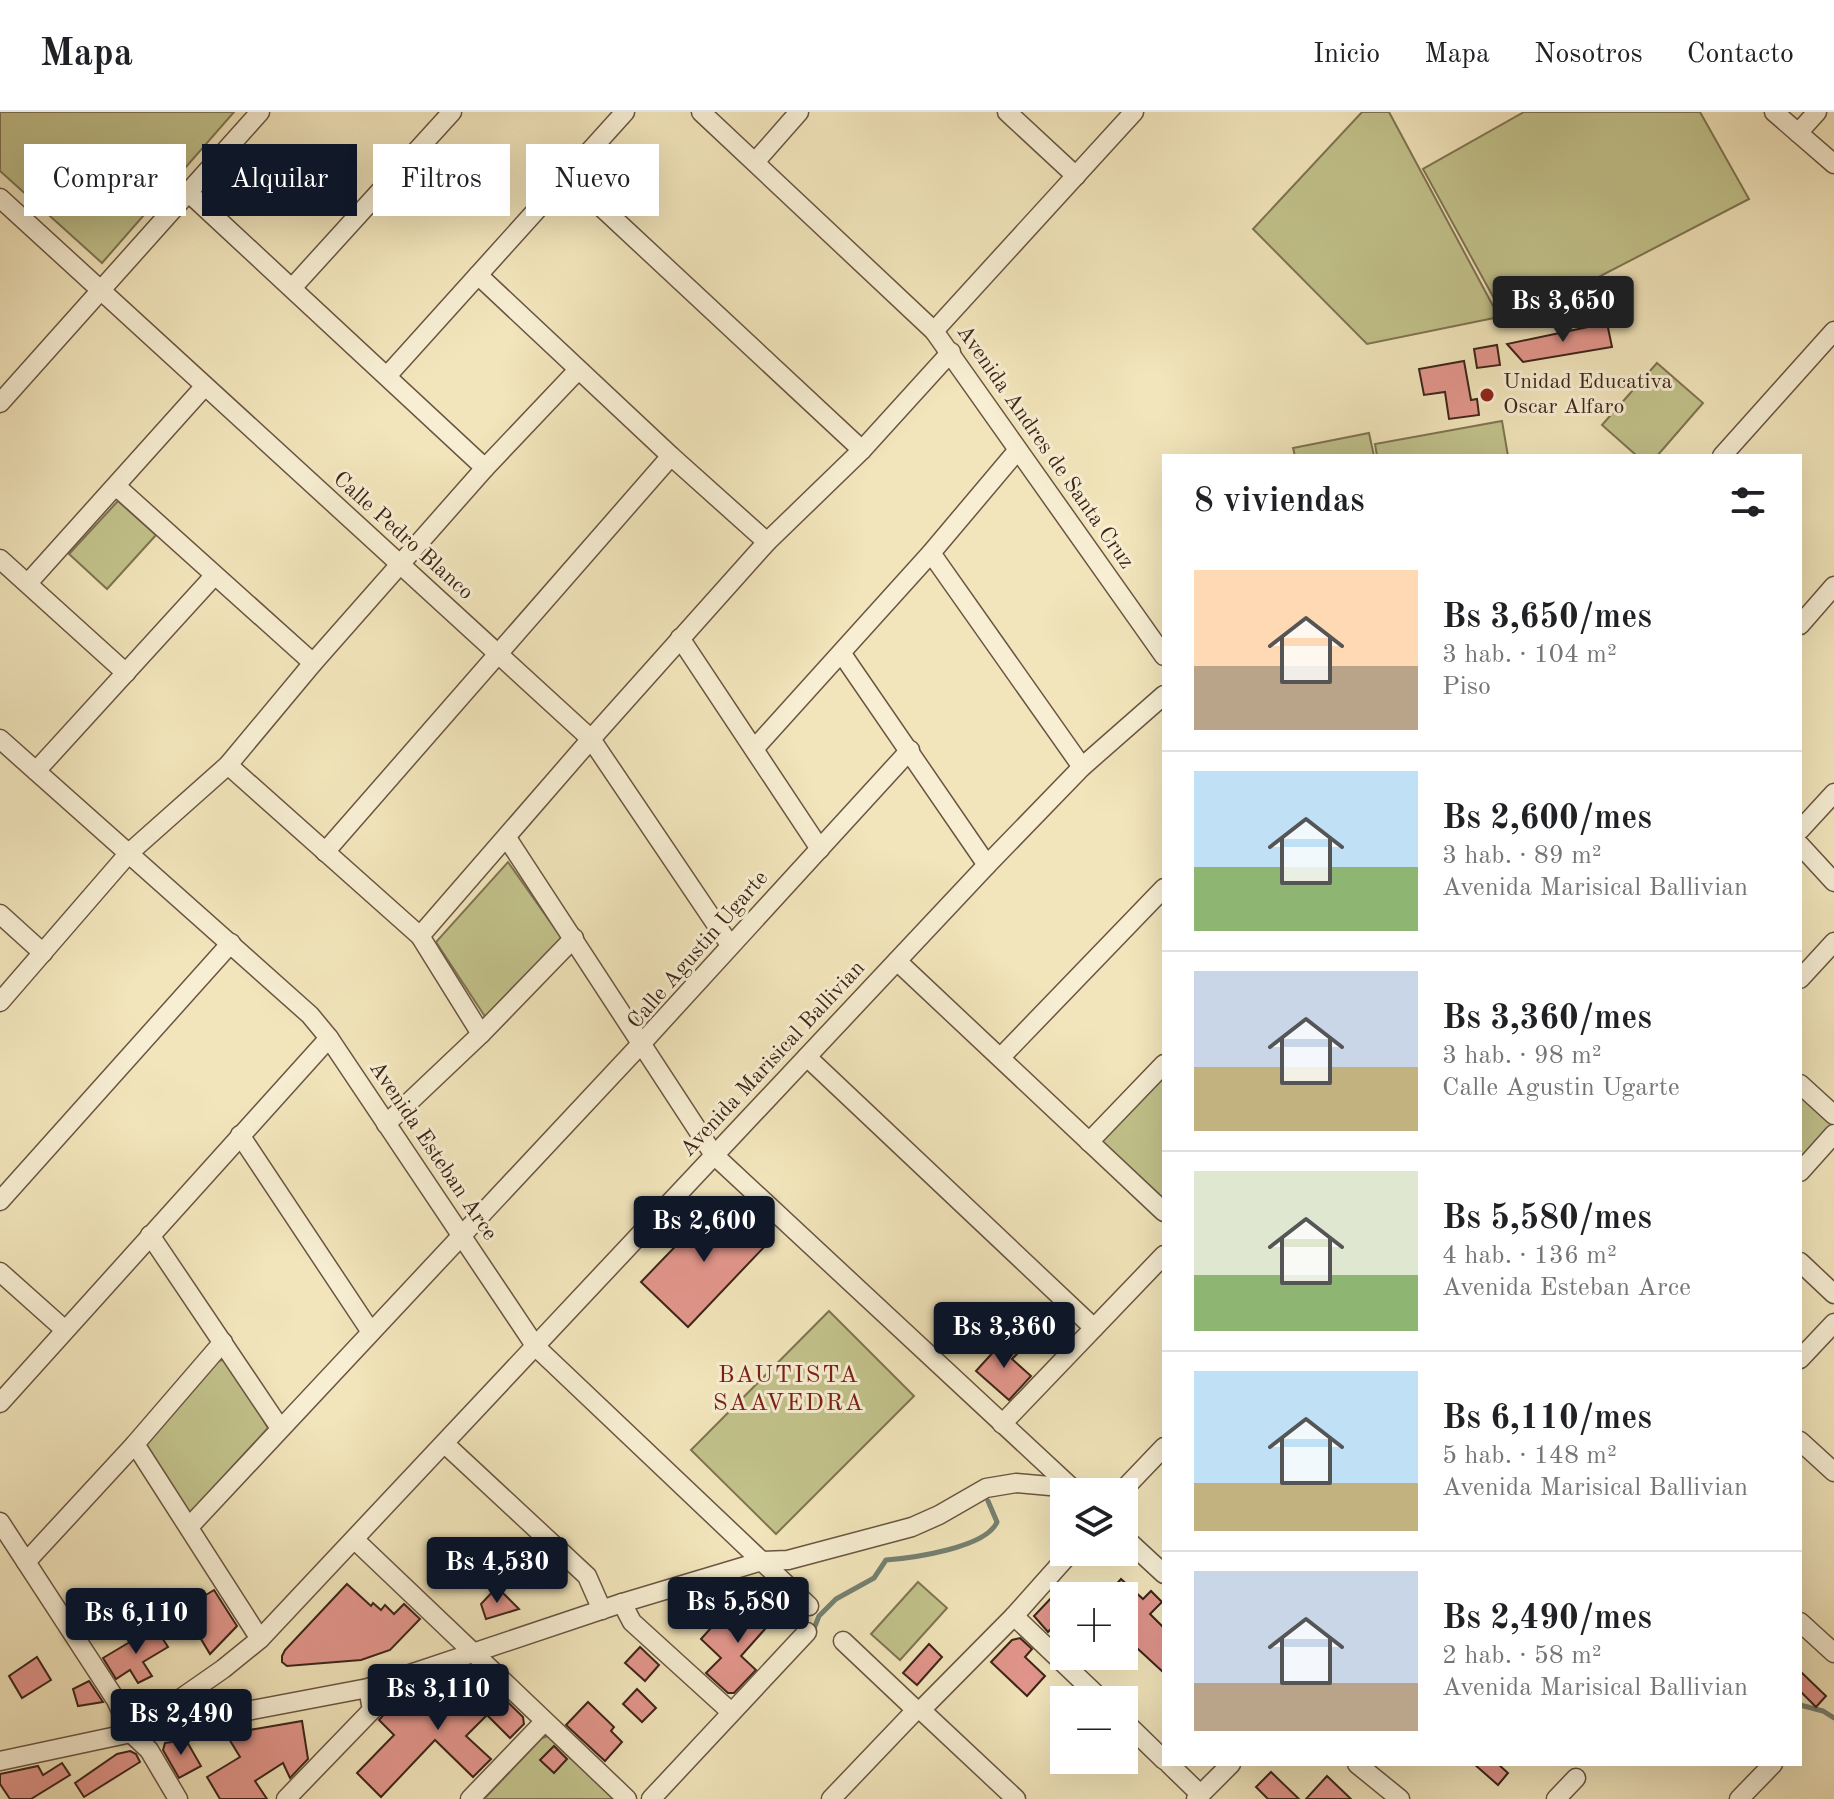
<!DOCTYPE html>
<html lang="es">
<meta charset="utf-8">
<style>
:root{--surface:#fff;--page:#f6f6f6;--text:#202124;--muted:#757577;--line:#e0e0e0;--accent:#111827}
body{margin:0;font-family:"Old Standard TT",serif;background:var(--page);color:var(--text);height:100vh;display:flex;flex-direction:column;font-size:30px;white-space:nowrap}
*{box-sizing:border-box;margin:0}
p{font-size:26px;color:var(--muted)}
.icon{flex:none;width:44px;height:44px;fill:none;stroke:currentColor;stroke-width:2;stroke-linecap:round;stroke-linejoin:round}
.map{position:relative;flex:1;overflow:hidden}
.panel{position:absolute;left:1162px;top:342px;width:640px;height:1312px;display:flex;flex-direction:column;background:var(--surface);border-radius:0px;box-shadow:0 8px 32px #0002}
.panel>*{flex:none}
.guide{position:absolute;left:24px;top:32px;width:760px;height:72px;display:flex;gap:16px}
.fabs{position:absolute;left:1050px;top:1366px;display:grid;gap:16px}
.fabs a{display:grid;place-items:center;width:88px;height:88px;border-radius:0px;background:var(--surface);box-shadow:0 8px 32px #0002;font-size:40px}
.price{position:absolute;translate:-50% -68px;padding:0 18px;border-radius:8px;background:var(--accent);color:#fff;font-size:26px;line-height:52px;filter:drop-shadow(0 2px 4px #0008)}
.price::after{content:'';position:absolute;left:50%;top:48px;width:24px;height:18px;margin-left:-12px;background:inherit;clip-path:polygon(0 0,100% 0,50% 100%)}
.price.active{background:#222;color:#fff}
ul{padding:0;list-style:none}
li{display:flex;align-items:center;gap:24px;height:200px;padding:0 32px}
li+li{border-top:2px solid var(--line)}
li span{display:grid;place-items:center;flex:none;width:224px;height:160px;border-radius:0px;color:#555}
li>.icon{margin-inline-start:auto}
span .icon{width:96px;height:96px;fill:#fffc;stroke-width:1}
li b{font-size:34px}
h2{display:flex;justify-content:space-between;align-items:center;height:96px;padding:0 32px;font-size:34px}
.tag{padding:0 28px;border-radius:0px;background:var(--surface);box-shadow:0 8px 32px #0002;font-size:28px;line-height:72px}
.tag.active{background:var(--accent);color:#fff}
header{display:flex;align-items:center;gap:48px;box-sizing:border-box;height:112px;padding:0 40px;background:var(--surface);border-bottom:2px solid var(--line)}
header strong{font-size:38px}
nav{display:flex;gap:44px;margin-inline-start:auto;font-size:28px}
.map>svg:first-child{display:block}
.green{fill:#c2c28b;stroke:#7f7452;stroke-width:2}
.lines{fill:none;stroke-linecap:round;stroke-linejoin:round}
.stream{stroke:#758172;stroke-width:5}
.building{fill:#e3968c;stroke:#3c2519;stroke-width:2}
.minor-casing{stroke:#6a5542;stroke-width:21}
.minor{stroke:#f7eed3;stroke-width:18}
.poi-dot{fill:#8f2418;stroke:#f7eed3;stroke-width:3}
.labels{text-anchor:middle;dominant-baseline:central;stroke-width:6;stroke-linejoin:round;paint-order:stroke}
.poi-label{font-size:22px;fill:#3c2519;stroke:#f7eed3;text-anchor:start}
.street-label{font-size:22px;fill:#3c2519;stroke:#f7eed3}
.neighbourhood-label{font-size:24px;letter-spacing:2px;fill:#7a1f14;stroke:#f7eed3}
</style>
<header>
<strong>Mapa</strong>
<nav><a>Inicio</a><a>Mapa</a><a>Nosotros</a><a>Contacto</a></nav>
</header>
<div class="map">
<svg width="1834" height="1687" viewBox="0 0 1834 1687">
<rect width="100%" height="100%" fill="#f2e5bb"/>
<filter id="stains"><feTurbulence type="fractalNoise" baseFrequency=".0025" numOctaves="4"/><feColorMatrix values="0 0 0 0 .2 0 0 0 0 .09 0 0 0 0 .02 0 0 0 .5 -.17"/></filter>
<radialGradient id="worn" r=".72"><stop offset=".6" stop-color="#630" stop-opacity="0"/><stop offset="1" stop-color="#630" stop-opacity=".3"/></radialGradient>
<g class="green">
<polygon points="0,0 234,0 102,151 0,59"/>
<polygon points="1362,0 1389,0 1499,205 1367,232 1253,117"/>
<polygon points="1524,0 1700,0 1749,87 1508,212 1423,57"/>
<polygon points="1657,251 1703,291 1657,344 1637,344 1602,313"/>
<polygon points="1502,309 1508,344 1377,344 1375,332"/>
<polygon points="1369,321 1374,344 1295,344 1293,336"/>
<polygon points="118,389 156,423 107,477 69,442"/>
<polygon points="508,750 563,828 486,906 436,830"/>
<polygon points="1164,962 1164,1091 1103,1034 1103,1026"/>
<polygon points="1800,983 1832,1013 1800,1048"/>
<polygon points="829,1199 914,1284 776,1422 691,1338"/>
<polygon points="222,1248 227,1250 268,1316 192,1399 188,1400 146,1333 216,1250"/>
<polygon points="918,1470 947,1496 900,1548 871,1522"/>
<polygon points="548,1624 619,1687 484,1687 542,1626"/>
</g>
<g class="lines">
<g class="stream">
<path d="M815,1514L819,1504L836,1487L874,1466L886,1448C912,1446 986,1436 997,1410L988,1389"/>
<polyline points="1800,1593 1823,1599 1834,1606"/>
</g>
</g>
<g class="building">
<polygon points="1607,211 1612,235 1523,250 1507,232"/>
<polygon points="1497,233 1500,253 1477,256 1474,237"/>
<polygon points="1464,249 1471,288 1477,287 1479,303 1449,307 1445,280 1424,283 1419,257"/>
<polygon points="720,1088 766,1133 688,1215 641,1170"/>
<polygon points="1006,1226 1020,1239 1012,1247 1031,1264 1009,1288 976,1259"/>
<polygon points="1121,1467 1143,1487 1151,1479 1162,1490 1150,1502 1164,1516 1164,1561 1124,1524 1124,1484 1106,1484"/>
<polygon points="347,1472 371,1494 373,1491 381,1498 385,1493 394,1502 404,1492 420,1507 390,1538 361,1548 287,1554 282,1550 282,1544 285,1538"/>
<polygon points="497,1475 519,1497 486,1507 481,1492"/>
<polygon points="214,1478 237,1514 210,1542 183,1497"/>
<polygon points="1055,1482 1064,1490 1064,1503 1048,1520 1034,1504"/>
<polygon points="765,1483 781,1499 741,1544 756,1558 734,1581 728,1581 706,1561 721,1546 701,1527 719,1507 730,1518"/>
<polygon points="155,1515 168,1535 143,1550 152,1564 138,1571 130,1558 116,1567 103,1546"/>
<polygon points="1020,1526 1032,1537 1025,1545 1045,1564 1027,1584 991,1550 1012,1528"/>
<polygon points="929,1532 942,1545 917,1573 903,1561"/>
<polygon points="640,1535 659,1553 645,1569 625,1551"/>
<polygon points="37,1545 51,1568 22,1586 9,1564"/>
<polygon points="1800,1559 1826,1584 1816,1595 1800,1579"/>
<polygon points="89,1569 103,1590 78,1594 73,1577"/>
<polygon points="473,1570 482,1579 489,1572 523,1605 524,1612 510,1626 487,1603 466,1624 491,1647 473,1665 435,1628 381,1685 357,1661 394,1623 379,1608 392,1593 439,1578 453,1591"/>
<polygon points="637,1577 656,1596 642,1610 623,1592"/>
<polygon points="588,1590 614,1615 611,1619 622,1630 605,1649 566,1613"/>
<polygon points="302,1609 308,1647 290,1666 283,1651 255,1669 267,1687 220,1687 207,1665 240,1645 226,1622"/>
<polygon points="186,1628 201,1654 179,1666 163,1638 165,1631"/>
<polygon points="554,1634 567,1647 554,1661 540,1648"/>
<polygon points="130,1639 136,1642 140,1650 84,1685 75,1671 117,1642"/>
<polygon points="62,1651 70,1663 31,1687 10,1687 0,1672 0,1662 38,1654 43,1663"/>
<polygon points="1474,1652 1498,1652 1508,1661 1498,1673"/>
<polygon points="1271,1660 1299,1687 1268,1687 1256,1675"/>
<polygon points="1327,1664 1351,1687 1306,1687"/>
</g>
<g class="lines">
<g class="minor-casing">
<g id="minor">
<polyline points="701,0 934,219 1164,544"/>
<polyline points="1007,0 1076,64"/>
<polyline points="1774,0 1834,52"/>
<polyline points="1798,21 1817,0"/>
<polyline points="755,50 799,0"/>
<polyline points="568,64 862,338"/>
<polyline points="189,81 485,356"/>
<polyline points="0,86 591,627 730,833"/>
<polyline points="478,163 671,344 767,430"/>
<polyline points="292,176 452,0"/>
<polyline points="934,219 1134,0"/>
<polyline points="387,264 625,0"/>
<polyline points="0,291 260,0"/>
<polyline points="1722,344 1834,219"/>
<polyline points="116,374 313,551"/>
<polyline points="931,441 1082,655"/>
<polyline points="0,447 126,561"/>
<polyline points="28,471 204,275"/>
<polyline points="1800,513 1834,474"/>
<polyline points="680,526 820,737"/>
<polyline points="842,542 987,753"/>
<polyline points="0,627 310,903 329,926 536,1235 809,1494"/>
<polyline points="754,637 931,441 1017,339"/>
<polyline points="228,653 420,824 481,922"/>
<polyline points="36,659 214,464"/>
<polyline points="1800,718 1834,681"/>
<polyline points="507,726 714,1043 1073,1377"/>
<polyline points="1800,733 1834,770"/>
<polyline points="325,740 671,344"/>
<polyline points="0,802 43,841"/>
<polyline points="420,824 591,627 767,430 862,338 951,240"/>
<polyline points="897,849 1164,1100"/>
<polyline points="1800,867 1834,830"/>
<polyline points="0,890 129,741 228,653 313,551 485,356 578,258"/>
<polyline points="807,945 1094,1216"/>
<polyline points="1001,945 1164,776"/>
<polyline points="1800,972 1834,1003"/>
<polyline points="386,1012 481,922 574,826"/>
<polyline points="240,1023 371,1220"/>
<polyline points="1089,1030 1164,952"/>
<polyline points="1800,1060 1834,1022"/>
<polyline points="0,1089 231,831"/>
<polyline points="150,1123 280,1316"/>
<polyline points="1800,1150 1834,1182"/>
<polyline points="0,1160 65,1218"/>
<polyline points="1800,1247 1834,1211"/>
<polyline points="0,1291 329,926"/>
<polyline points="1002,1312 1164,1143"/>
<polyline points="1800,1329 1834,1360"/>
<polyline points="135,1332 260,1527"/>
<polyline points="445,1332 587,1464 602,1498"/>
<polyline points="1121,1380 1164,1335"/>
<polyline points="0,1410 116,1588 131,1621 149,1638 178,1687"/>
<polyline points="189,1415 641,932 910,638"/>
<polyline points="1124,1425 1164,1462"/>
<polyline points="355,1428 627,1687"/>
<polyline points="26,1450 135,1332 223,1230"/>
<polyline points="622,1491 632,1510 731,1600"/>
<polyline points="1014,1504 1102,1588"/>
<polyline points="1800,1510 1834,1541"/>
<polyline points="843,1529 916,1598"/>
<polyline points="921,1598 1016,1687"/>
<polyline points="1124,1609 1164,1648"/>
<polyline points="131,1621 223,1557 260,1527 987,753 1082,655 1164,583"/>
<polyline points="0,1649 131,1621 368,1576 622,1491 762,1449 788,1448 912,1415 939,1403 986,1376 1016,1371 1072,1376"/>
<polyline points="1169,1652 1200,1682"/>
<polyline points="1357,1652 1400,1687"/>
<polyline points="286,1687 372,1598 368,1576"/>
<polyline points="470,1687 544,1610"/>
<polyline points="651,1687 807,1520"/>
<polyline points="831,1687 916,1598 921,1598 1014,1504 1071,1440"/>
<polyline points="1196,1687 1231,1652"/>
<polyline points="1556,1687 1576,1666"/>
<polyline points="1739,1687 1773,1652"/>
</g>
</g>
<use href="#minor" class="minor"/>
</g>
<circle class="poi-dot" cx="1487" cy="283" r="8"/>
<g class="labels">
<g class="poi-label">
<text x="1503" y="270">Unidad Educativa<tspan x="1503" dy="25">Oscar Alfaro</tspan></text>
</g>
<g class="street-label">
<text transform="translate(1045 335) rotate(55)">Avenida Andres de Santa Cruz</text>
<text transform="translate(403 424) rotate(42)">Calle Pedro Blanco</text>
<text transform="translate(698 838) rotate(-49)">Calle Agustin Ugarte</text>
<text transform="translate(773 947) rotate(-47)">Avenida Marisical Ballivian</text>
<text transform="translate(433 1039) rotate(56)">Avenida Esteban Arce</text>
</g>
<g class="neighbourhood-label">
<text x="789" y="1264">BAUTISTA<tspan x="789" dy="28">SAAVEDRA</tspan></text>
</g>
</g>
<rect width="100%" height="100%" filter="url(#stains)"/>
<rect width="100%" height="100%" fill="url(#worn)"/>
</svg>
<div class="fabs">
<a><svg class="icon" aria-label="layers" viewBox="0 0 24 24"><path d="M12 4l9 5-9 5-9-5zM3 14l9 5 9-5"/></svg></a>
<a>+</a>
<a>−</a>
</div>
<b class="price active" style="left:1563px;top:232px">Bs 3,650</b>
<b class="price" style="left:704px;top:1152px">Bs 2,600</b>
<b class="price" style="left:1004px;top:1258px">Bs 3,360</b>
<b class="price" style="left:497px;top:1493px">Bs 4,530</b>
<b class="price" style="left:738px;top:1533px">Bs 5,580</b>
<b class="price" style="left:136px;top:1544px">Bs 6,110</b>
<b class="price" style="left:438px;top:1620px">Bs 3,110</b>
<b class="price" style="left:181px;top:1645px">Bs 2,490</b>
<div class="guide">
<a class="tag">Comprar</a>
<a class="tag active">Alquilar</a>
<a class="tag">Filtros</a>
<a class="tag">Nuevo</a>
</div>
<section class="panel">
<h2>8 viviendas<svg class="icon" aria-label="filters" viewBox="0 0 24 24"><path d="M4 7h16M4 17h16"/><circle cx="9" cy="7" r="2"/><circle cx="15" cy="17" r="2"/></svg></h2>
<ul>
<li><span style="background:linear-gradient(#ffd9b3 60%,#b9a48a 0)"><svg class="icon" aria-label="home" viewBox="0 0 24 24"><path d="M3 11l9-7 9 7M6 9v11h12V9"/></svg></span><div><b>Bs 3,650/mes</b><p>3 hab. · 104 m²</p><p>Piso</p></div></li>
<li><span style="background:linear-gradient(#bfe0f5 60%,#8fb573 0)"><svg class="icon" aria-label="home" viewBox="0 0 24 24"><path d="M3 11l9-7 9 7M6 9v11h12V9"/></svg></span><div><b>Bs 2,600/mes</b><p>3 hab. · 89 m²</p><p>Avenida Marisical Ballivian</p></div></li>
<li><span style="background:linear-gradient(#c9d6e8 60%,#c2b280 0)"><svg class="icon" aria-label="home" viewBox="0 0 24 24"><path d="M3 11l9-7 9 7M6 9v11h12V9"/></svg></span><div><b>Bs 3,360/mes</b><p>3 hab. · 98 m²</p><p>Calle Agustin Ugarte</p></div></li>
<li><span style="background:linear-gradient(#dfe7d0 65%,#8fb573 0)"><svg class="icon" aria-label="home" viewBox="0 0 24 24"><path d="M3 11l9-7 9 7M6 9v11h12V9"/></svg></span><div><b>Bs 5,580/mes</b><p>4 hab. · 136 m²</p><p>Avenida Esteban Arce</p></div></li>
<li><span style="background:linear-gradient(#bfe0f5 70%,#c2b280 0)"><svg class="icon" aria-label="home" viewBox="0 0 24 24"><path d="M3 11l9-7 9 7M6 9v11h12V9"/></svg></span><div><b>Bs 6,110/mes</b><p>5 hab. · 148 m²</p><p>Avenida Marisical Ballivian</p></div></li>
<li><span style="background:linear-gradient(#c9d6e8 70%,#b9a48a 0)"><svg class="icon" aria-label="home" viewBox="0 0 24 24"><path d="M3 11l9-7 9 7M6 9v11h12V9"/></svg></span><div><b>Bs 2,490/mes</b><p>2 hab. · 58 m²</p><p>Avenida Marisical Ballivian</p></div></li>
</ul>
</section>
</div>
